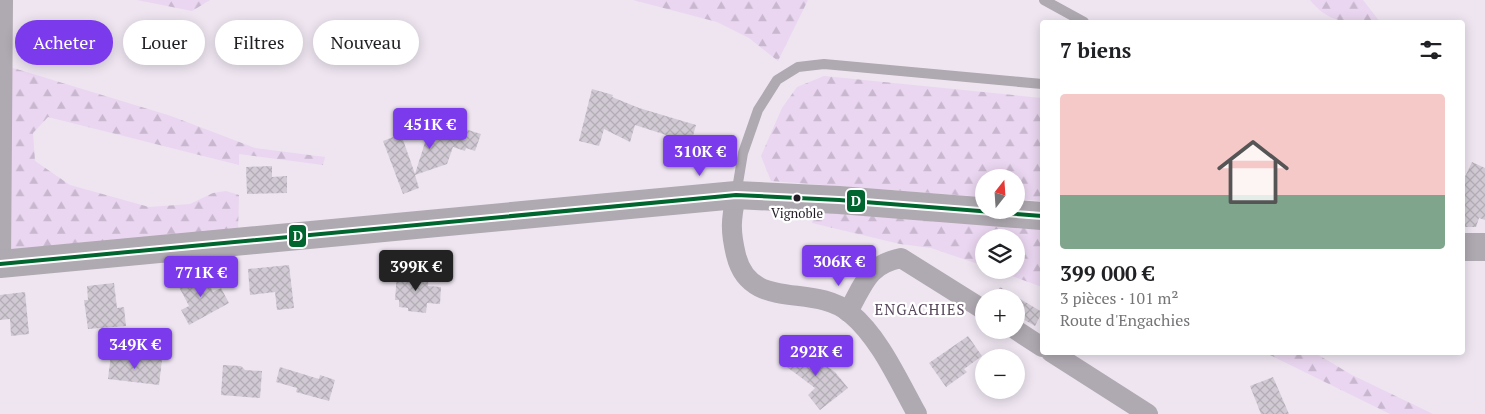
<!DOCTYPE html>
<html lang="fr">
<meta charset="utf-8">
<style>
:root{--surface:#fff;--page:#f2f2f2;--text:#202124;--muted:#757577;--line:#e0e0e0;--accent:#7c3aed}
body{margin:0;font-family:"PT Serif",serif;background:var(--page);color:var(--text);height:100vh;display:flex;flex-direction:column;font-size:19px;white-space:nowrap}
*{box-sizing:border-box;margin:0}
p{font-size:16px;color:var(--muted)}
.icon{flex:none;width:28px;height:28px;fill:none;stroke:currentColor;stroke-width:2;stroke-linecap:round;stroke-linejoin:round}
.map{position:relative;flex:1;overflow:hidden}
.panel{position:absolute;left:1040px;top:20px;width:425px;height:335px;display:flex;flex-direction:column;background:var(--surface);border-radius:5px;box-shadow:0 2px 12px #0003}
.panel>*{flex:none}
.hud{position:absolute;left:15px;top:20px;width:475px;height:45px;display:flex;gap:10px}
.needle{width:32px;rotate:17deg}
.fabs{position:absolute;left:975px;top:169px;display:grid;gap:10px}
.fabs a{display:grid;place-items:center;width:50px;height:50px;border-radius:50%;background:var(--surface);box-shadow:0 2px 12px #0003;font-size:25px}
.price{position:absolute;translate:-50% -42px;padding:0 11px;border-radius:5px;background:var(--accent);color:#fff;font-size:16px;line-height:32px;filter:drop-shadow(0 1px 2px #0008)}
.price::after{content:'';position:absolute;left:50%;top:30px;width:15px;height:11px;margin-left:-8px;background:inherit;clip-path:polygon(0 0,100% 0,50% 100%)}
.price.on{background:#222;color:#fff}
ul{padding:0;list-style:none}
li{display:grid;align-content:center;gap:10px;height:265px;padding:0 20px}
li+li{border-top:1px solid var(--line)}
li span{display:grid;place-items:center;height:155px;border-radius:5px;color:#555}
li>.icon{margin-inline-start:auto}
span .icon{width:90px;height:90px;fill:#fffc;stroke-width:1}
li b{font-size:21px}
h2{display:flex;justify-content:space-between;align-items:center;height:60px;padding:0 20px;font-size:21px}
.pill{padding:0 18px;border-radius:22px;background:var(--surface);box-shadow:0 2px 12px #0003;font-size:18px;line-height:45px}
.pill.on{background:var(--accent);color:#fff}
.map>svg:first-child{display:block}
.forest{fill:url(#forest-firs)}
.building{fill:url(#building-cross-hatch)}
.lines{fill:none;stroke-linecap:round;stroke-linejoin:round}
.lane{stroke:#afa9b1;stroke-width:10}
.street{stroke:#afa9b1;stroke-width:20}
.secondary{stroke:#afa9b1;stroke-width:28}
.bus-1-casing{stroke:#fff;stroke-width:8}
.bus-1{stroke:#00652e;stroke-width:4}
.bus-dot{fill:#221c24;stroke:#fff;stroke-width:2}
.labels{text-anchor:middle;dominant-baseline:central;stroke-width:4.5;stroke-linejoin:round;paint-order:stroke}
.bus-label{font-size:13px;fill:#221c24;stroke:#fff}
.neighbourhood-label{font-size:15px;letter-spacing:1px;fill:#56475b;stroke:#fff}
.line-badge{stroke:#fff;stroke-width:2}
.badge-label{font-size:14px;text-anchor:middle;font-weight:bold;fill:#fff}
</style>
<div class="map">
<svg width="1485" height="414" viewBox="0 0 1485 414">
<defs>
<pattern id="forest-firs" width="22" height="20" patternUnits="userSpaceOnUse" patternTransform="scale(1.25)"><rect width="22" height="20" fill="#ead6f0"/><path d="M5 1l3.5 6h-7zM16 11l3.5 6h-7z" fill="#c8b7ce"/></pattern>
<pattern id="building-cross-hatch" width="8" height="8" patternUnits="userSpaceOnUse" patternTransform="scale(1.25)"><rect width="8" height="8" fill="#d1cad4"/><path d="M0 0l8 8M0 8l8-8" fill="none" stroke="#b3adb6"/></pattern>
</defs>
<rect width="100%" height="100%" fill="#eee5f1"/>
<g class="forest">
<polygon points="137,0 210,0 192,11"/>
<polygon points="633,0 808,0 778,61 749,38 717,22"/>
<path d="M1310,0H1363L1380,22C1351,23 1330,25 1310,0Z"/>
<polygon points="10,67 171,116 255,148 325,157 323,165 239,154 239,165 48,117 33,133 35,161 70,185 149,207 190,204 213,193 226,191 239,195 238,232 9,250"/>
<polygon points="824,76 1042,98 1042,201 1016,199 1016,178 984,178 984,197 771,181 761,156 782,108 797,87"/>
<polygon points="823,206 1042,228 1042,287 995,270 1016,270 1016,238 984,238 984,266 931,248 900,244 812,223 814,214"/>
<polygon points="1266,353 1315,353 1352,375 1433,414 1390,414"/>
</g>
<g class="building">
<polygon points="592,89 613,95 612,97 639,108 696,125 691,143 635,125 630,142 604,129 599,146 579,141"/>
<polygon points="434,114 466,125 465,129 481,134 475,151 466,148 465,151 453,147 447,164 415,175 419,188 403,194 383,141 401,134 415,174"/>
<polygon points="1472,162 1485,168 1485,220 1479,218 1476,227 1462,227 1462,183"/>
<polygon points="272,166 272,177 287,176 287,193 247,194 246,167"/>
<polygon points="289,265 294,308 277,310 275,292 250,295 248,269"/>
<polygon points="203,272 213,292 221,288 229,303 189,325 181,310 189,306 178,285"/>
<polygon points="397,273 429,275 428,286 441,287 440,304 427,303 426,313 408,311 408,308 399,307 399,300 395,300"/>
<polygon points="114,283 117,308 124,307 126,326 88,329 84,300 88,300 87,286"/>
<polygon points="1000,287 1042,312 1035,326 1016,315 1016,298 994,298"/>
<polygon points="25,292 29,334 11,336 10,319 0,320 0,295"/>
<polygon points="968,336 982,356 964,369 967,372 946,387 929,363"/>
<polygon points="797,345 835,372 848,388 820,410 808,395 815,388 783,364"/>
<polygon points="111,354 162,360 159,385 108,379"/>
<polygon points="223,365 241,366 245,370 262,371 260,398 221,395"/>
<polygon points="280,367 319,379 320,375 335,380 329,401 296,392 297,388 276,382"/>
<polygon points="1273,377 1289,414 1261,414 1250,386"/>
</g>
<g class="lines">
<g class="lane">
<polyline points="1044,0 1084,22"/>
<polyline points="736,195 743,153 758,110 777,80 798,67 824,64 1042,84"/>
</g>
<g class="street">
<path d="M736,195C731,220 730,230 736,255C750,313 813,282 850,313C880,338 898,380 917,414"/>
<polyline points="1,264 3,0"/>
<path d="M848,312C864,284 867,265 901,258L984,310"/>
<polyline points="1016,330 1042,347"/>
<polyline points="1051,352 1148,414"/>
</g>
<g class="secondary">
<polyline points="1462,247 1485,247"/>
<polyline points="0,264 736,195 839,200 1042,216"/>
</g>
<g class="bus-1-casing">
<polyline id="bus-1" points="0,264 736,195 839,200 1042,216"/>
</g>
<use href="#bus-1" class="bus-1"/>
</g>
<circle class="bus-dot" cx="797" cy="198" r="4.5"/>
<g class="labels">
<g class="bus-label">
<text x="797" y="213">Vignoble</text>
</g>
<g class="neighbourhood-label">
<text x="920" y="309">ENGACHIES</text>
</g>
</g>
<g class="line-badge">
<rect x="846" y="189" width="20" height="24" rx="5" fill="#00652e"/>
<rect x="288" y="224" width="19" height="24" rx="5" fill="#00652e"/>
</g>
<g class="badge-label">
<text x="856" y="206">D</text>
<text x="298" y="241">D</text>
</g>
</svg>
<div class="fabs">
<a><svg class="needle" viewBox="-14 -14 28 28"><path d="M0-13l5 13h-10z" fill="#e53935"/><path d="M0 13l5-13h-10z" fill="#757577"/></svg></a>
<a><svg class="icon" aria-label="layers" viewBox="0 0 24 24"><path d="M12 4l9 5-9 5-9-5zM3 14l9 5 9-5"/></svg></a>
<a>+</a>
<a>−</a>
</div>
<b class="price" style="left:430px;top:150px">451K €</b>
<b class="price" style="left:700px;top:177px">310K €</b>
<b class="price" style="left:839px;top:287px">306K €</b>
<b class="price on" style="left:416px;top:292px">399K €</b>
<b class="price" style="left:201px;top:298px">771K €</b>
<b class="price" style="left:135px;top:370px">349K €</b>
<b class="price" style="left:816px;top:377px">292K €</b>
<div class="hud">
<a class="pill on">Acheter</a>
<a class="pill">Louer</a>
<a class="pill">Filtres</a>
<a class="pill">Nouveau</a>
</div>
<section class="panel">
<h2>7 biens<svg class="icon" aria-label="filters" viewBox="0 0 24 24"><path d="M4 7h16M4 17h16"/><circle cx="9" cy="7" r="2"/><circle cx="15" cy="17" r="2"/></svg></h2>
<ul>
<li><span style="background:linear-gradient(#f6c9c9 65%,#7fa58c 0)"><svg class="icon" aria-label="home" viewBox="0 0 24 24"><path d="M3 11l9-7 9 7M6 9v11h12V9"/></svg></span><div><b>399 000 €</b><p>3 pièces · 101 m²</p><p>Route d'Engachies</p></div></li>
</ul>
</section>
</div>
